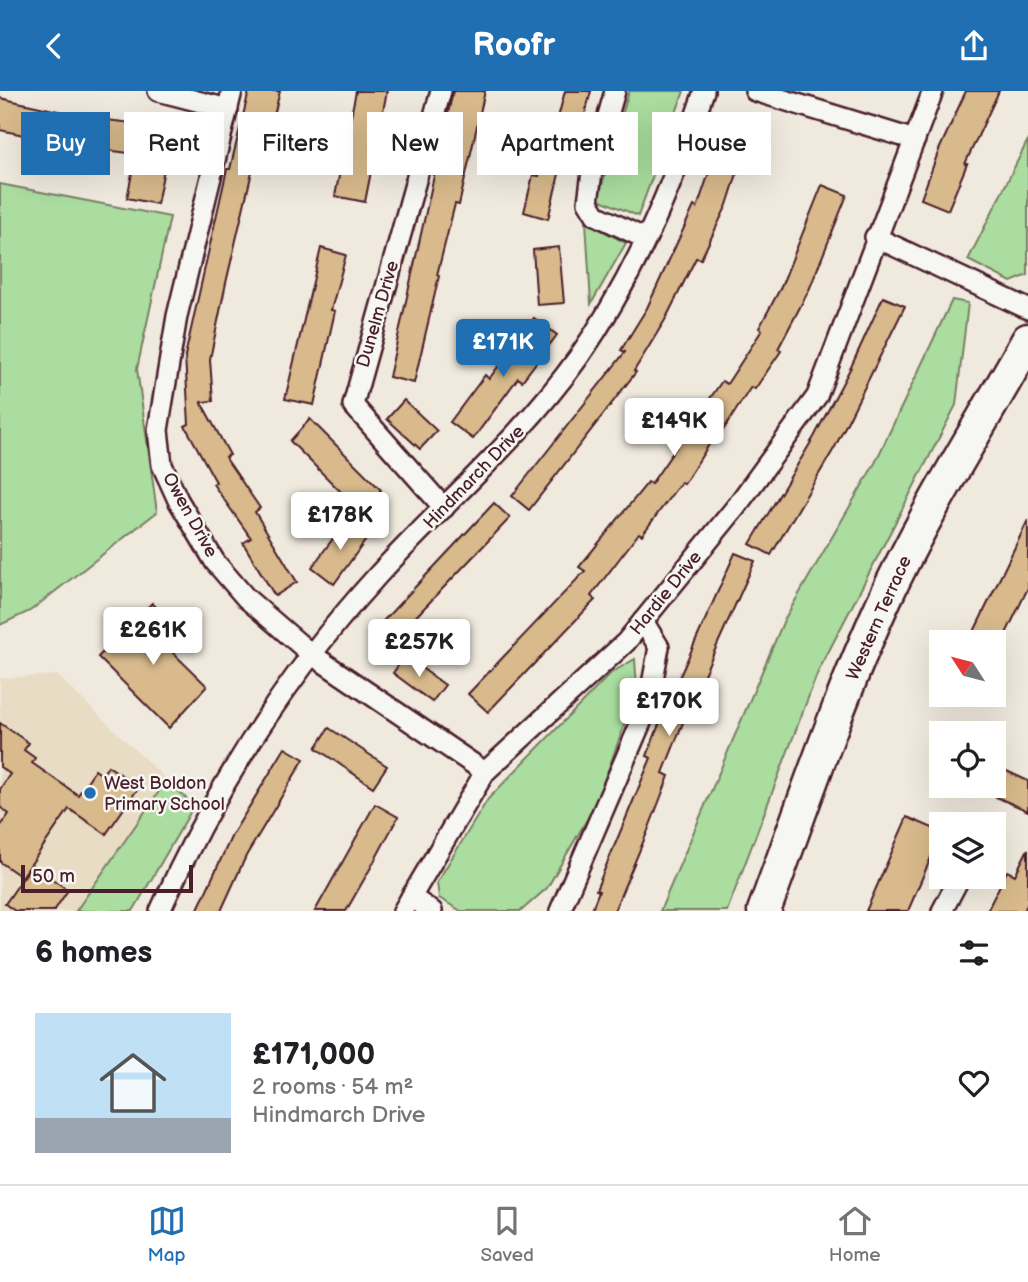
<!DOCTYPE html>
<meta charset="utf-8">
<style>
:root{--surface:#fff;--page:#f2f2f2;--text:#202124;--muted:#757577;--line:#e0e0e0;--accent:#1f6fb2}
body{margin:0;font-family:"Balsamiq Sans",sans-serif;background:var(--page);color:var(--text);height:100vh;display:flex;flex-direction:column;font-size:26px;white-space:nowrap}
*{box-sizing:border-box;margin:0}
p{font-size:23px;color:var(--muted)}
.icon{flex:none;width:38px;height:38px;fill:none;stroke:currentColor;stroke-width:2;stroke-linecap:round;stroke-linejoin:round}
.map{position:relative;height:820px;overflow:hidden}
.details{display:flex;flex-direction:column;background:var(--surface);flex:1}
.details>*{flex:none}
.guide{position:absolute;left:21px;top:21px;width:987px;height:63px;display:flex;gap:14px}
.needle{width:46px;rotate:306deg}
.tools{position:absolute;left:929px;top:539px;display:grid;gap:14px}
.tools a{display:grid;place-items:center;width:77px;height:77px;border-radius:0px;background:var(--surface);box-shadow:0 7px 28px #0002;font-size:35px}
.scale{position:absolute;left:21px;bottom:18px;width:172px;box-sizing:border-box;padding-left:7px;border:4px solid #4a1f2b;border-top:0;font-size:19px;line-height:24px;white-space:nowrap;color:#4a1f2b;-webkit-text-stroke:5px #f6f6f2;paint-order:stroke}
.price{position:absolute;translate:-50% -60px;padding:0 16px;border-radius:7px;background:#fff;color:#222;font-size:23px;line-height:46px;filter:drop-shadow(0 2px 4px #0008)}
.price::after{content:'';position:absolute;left:50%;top:42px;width:21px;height:16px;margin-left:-10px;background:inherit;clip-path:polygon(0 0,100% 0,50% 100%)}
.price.active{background:var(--accent);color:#fff}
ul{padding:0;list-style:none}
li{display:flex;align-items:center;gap:21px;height:175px;padding:0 35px}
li+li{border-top:2px solid var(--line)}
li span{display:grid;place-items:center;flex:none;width:196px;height:140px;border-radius:0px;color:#555}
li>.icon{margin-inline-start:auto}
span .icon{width:84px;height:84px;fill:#fffc;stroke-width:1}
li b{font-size:30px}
h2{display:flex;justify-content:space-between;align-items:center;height:84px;padding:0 35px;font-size:30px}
.chip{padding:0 24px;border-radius:0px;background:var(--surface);box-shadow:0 7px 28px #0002;font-size:24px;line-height:63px}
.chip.active{background:var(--accent);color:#fff}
header{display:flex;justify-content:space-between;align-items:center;height:91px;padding:0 35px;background:var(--accent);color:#fff;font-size:32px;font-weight:700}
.dock{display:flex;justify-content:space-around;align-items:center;height:98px;border-top:2px solid var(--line);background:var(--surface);font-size:19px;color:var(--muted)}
.dock a{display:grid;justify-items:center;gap:4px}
.dock .active{color:var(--accent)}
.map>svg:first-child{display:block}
.built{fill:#e9dcc5}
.green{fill:#aadd9f;stroke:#7a7e65;stroke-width:2}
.building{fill:#d8ba8c;stroke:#4a1f2b;stroke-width:2}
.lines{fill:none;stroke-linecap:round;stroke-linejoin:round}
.street-casing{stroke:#4a1f2b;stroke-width:24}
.primary-casing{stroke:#4a1f2b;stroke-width:37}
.street{stroke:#f6f6f2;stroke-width:19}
.primary{stroke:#f6f6f2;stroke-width:32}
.poi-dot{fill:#1f6fb2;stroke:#f6f6f2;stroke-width:2.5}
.labels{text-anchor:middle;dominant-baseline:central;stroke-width:5;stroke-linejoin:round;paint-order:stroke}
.street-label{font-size:18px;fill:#4a1f2b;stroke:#f6f6f2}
.poi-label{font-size:18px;fill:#4a1f2b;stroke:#f6f6f2;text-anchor:start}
</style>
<header><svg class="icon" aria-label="back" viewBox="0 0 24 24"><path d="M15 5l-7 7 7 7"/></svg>Roofr<svg class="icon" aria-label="share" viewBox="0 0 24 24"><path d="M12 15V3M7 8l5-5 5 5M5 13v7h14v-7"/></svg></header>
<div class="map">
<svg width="1028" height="820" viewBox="0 0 1028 820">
<rect width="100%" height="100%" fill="#f0eade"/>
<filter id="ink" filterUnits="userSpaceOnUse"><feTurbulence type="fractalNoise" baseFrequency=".0143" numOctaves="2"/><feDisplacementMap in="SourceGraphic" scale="14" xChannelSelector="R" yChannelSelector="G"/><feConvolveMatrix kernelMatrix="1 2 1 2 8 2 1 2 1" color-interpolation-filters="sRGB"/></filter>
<g filter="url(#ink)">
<polygon class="built" points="57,584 194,715 133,820 0,820 0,587"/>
<g class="green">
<polygon points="629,0 684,0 638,125 598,108"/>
<polygon points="1028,49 1028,184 1011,191 968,169"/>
<polygon points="0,93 170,126 137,278 157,421 30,520 0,534"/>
<polygon points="586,131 626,152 591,213"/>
<polygon points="952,209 968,212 956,314 818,581 727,820 660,820 784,529 875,372"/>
<polygon points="635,568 637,598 596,713 547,797 521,820 461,820 439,807 437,791 488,708 611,582"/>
<polygon points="167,689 194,715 133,820 76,820"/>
</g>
<g class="building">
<polygon points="249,0 280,0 262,74 254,72 226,192 210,268 213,310 201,311 230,364 225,366 260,417 255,421 297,491 275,505 243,452 251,447 213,393 216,391 185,335 189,333 185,265 227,78 230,78"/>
<polygon points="356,0 387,0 365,111 335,105"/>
<polygon points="453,0 485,0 459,114 455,113 437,184 439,185 414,292 389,286"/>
<polygon points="565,0 591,0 584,27 580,25 566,80 560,79 548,128 524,121 533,84 539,85 551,36 555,38"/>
<polygon points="966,0 999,0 965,73 967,73 948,119 921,108 939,59"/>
<polygon points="0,7 89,27 133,32 128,62 75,55 0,39"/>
<polygon points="716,61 741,70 727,114 701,168 696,167 665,229 634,280 636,281 529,419 512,405 625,261 621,259 647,217 694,115 697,117"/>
<polygon points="136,63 166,69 157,113 127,107"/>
<polygon points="822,94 847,104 809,199 778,258 781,260 755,298 751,296 720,344 717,341 684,393 681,391 642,444 639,442 591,505 595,509 488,621 468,603 585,480 579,476 648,391 651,393 722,290 727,293 762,239 759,237 781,196"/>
<polygon points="559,156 564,212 537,214 533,159"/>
<polygon points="321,157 346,164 331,219 335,220 314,314 285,308"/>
<polygon points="883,206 905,215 835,356 771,464 750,453 814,346 851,276"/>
<polygon points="534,227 557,244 522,290 518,287 473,348 450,331 485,284 489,288"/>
<polygon points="404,309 437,340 420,358 387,328"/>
<polygon points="310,328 381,399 361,421 290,350"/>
<polygon points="494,412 510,427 386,557 371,543"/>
<polygon points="1028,429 1028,497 1002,551 969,551"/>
<polygon points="346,430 368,446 334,493 312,476"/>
<polygon points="735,462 755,470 688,619 663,682 669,685 647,742 614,820 591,820 599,800 596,799 651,667 647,665 663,623"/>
<polygon points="152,512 176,536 162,551 207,595 169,637 98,566"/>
<polygon points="405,565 445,594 432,611 393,582"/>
<polygon points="0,632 29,652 24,659 35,667 32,672 78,704 95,679 102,684 108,675 139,696 106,743 69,718 22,786 0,771 0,736 9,723 0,716 0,698 10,683 0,676"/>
<polygon points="329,637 387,675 373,696 316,657"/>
<polygon points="285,657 304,668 246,765 221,820 197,820 232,744"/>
<polygon points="994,674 1028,690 1028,720 994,705"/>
<polygon points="375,713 398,726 370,778 346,820 315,820"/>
<polygon points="907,726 942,741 908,820 866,820"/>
<polygon points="1028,758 1028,812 1024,820 987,820 1007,780 1015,784"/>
<polygon points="32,774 68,799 54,820 15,820 5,813"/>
</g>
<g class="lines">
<g class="street-casing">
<g id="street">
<polyline points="158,0 228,18"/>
<polyline points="232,0 177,225 158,339 162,374 178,409 215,471 246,507 311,563 485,681"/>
<polyline points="441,0 353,314 444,417"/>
<polyline points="615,0 592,81 588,111 596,124 646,148"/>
<polyline points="755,0 915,49"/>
<polyline points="875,146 1028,218"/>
<polyline points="411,806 432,820"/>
<path d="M160,820C214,698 288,583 378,484C445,411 520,348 578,267C635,186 673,94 704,0"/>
<polyline points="403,820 485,681 626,551 736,416 817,305 933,0"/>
<polyline points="560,820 648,615 659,556 643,530"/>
<polyline points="942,820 960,786"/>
</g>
</g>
<g class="primary-casing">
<path id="primary" d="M764,820C802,717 837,613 882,514C924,422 979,337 1028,249"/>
</g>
<use href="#street" class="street"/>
<use href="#primary" class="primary"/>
</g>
</g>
<circle class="poi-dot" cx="90" cy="702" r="7"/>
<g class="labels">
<g class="street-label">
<text transform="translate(378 223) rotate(-74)">Dunelm Drive</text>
<text transform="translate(474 386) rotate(-46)">Hindmarch Drive</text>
<text transform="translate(190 424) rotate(61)">Owen Drive</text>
<text transform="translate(666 502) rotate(-51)">Hardie Drive</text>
<text transform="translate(879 527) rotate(-66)">Western Terrace</text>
</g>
<g class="poi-label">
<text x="104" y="692">West Boldon<tspan x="104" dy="21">Primary School</tspan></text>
</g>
</g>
</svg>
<div class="tools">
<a><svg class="needle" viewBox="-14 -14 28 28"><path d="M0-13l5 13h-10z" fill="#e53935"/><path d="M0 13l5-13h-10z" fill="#757577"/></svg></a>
<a><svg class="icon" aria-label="locate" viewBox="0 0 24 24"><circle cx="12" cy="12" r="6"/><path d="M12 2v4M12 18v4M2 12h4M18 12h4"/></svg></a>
<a><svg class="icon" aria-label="layers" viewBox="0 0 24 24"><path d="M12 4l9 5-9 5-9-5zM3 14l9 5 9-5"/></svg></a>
</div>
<div class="scale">50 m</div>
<b class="price active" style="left:503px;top:288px">£171K</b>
<b class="price" style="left:674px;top:367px">£149K</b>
<b class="price" style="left:340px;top:461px">£178K</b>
<b class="price" style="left:153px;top:576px">£261K</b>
<b class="price" style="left:419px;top:588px">£257K</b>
<b class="price" style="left:669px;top:647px">£170K</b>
<div class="guide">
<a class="chip active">Buy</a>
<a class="chip">Rent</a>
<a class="chip">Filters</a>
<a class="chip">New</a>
<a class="chip">Apartment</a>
<a class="chip">House</a>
</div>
</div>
<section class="details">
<h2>6 homes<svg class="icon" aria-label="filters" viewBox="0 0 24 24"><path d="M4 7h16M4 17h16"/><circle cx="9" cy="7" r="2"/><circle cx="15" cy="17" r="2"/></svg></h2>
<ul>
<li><span style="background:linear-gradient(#bfe0f5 75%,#9aa5b1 0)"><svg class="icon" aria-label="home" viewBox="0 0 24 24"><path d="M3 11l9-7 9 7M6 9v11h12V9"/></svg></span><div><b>£171,000</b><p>2 rooms · 54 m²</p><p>Hindmarch Drive</p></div><svg class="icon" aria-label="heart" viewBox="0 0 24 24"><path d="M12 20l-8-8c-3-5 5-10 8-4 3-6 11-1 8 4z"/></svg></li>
</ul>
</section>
<nav class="dock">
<a class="active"><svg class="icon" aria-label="map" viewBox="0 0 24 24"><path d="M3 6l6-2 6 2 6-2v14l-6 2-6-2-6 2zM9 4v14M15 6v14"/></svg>Map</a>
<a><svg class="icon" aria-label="saved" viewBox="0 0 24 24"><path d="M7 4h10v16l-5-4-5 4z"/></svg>Saved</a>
<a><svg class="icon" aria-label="home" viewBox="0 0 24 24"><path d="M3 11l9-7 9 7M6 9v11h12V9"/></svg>Home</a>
</nav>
